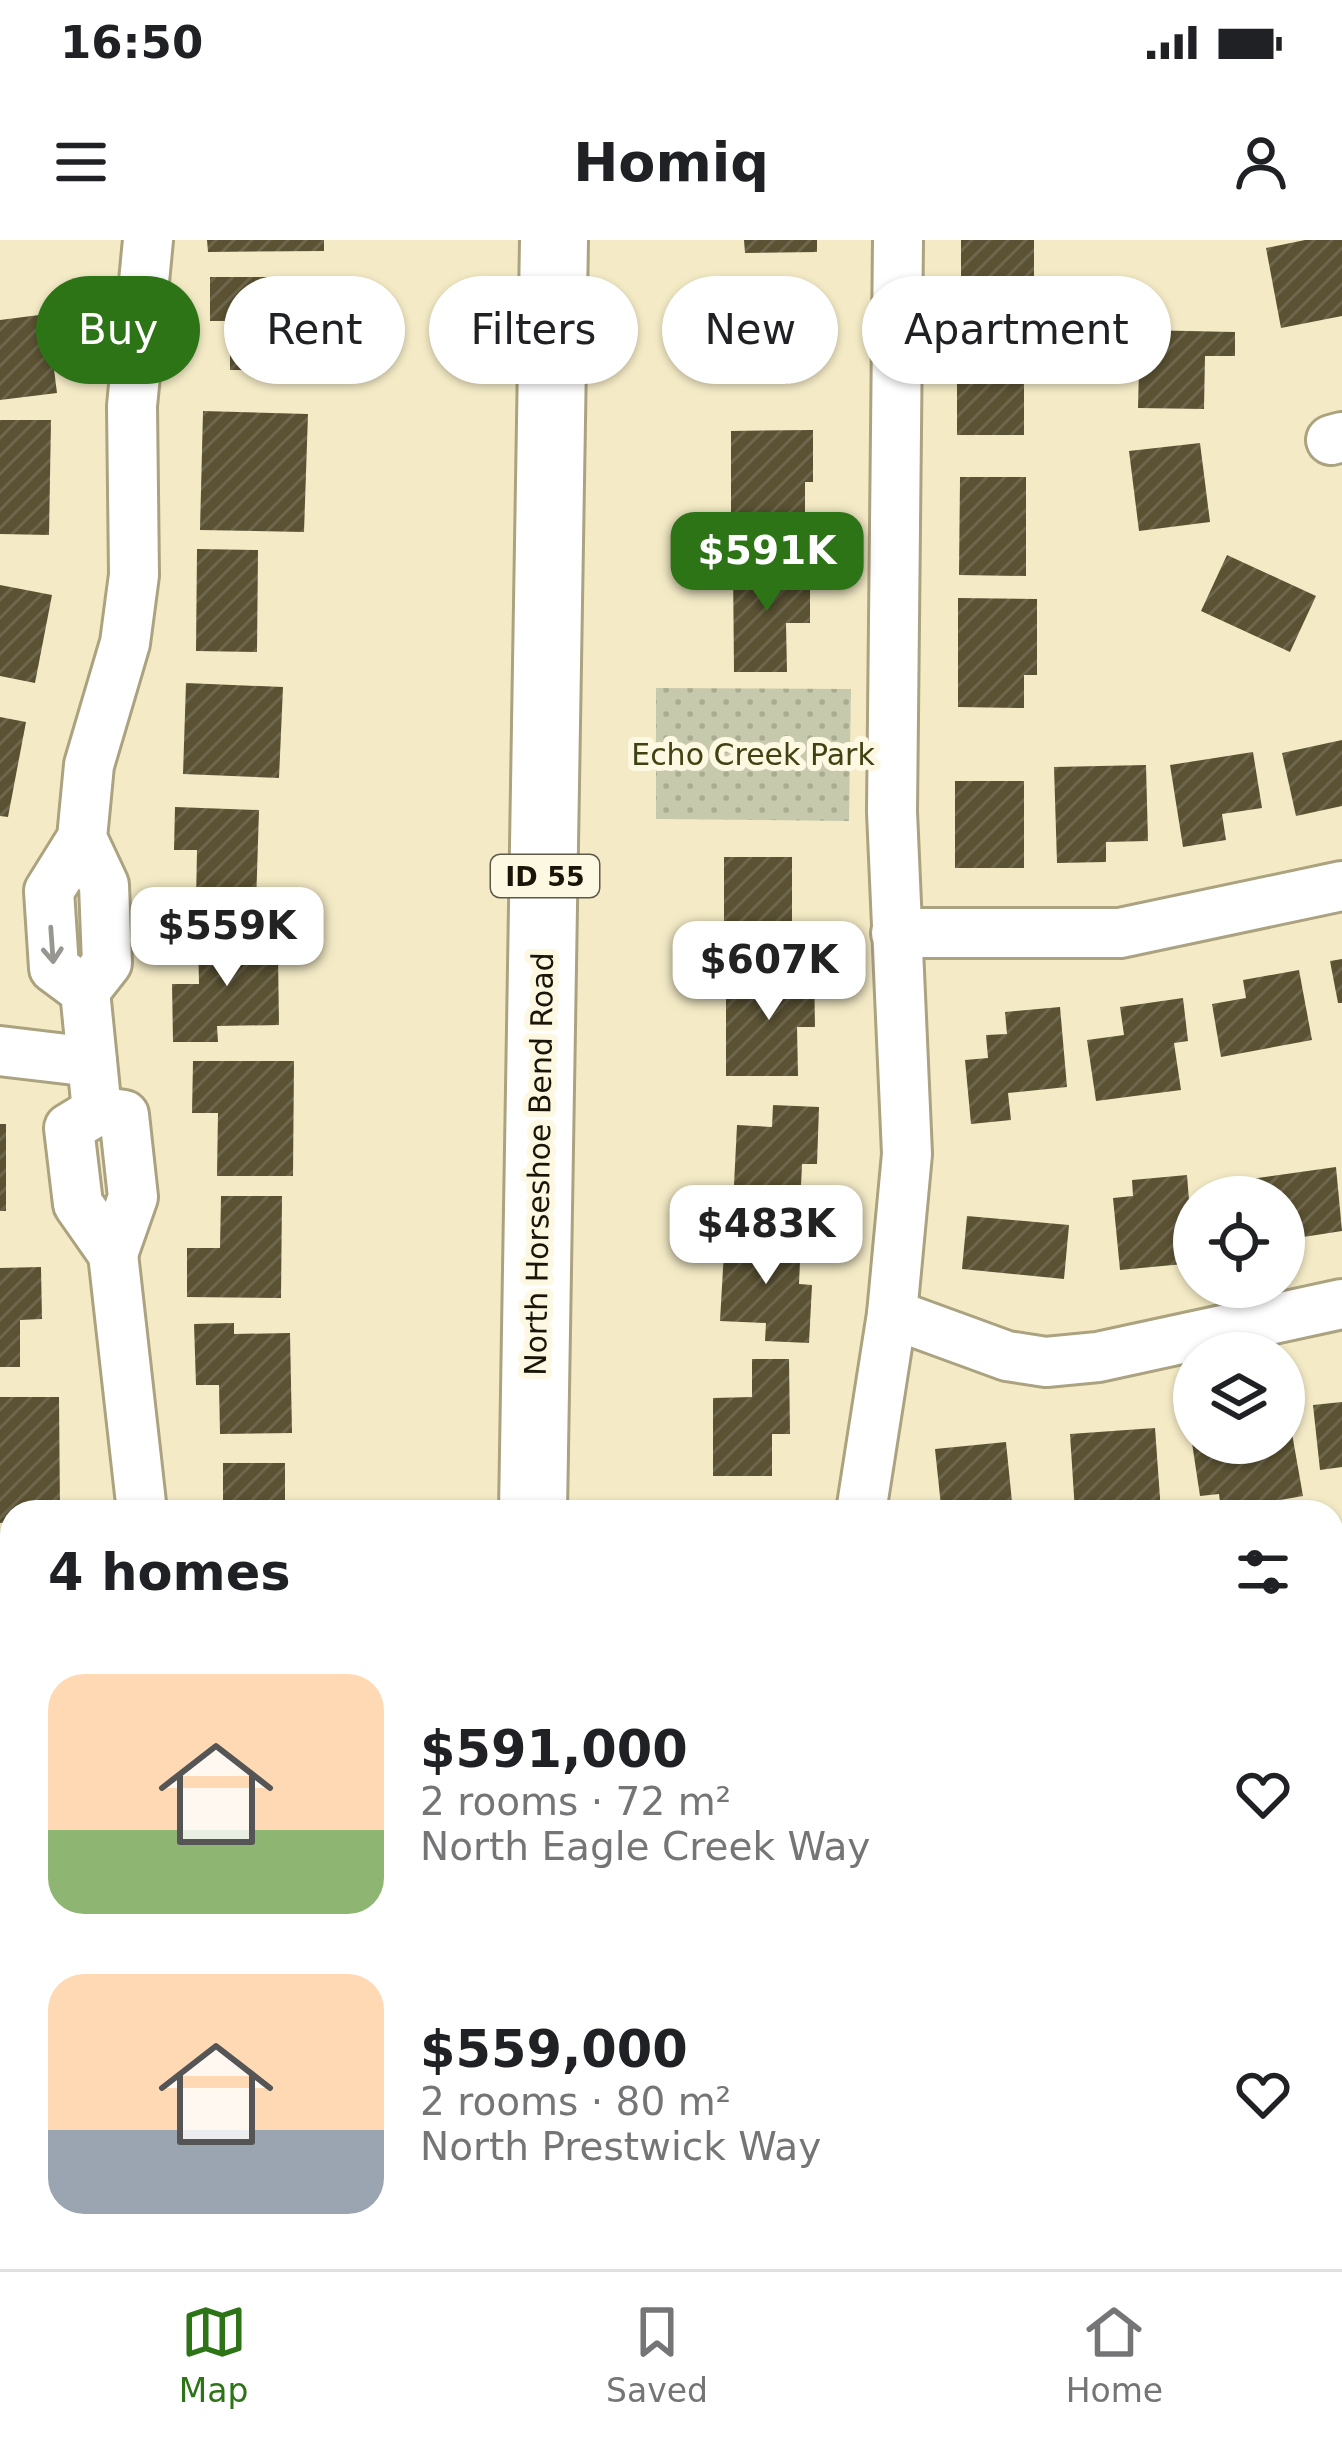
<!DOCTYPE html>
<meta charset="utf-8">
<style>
:root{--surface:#fff;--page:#f2f2f2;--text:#202124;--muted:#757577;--line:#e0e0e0;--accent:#2c7416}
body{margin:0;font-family:"DejaVu Sans",sans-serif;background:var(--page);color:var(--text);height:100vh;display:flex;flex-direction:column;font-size:45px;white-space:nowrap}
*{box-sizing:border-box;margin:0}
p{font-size:39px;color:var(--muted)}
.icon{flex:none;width:66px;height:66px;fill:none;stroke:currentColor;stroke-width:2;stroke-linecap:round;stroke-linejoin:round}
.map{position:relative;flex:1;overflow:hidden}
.drawer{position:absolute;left:0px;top:1260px;width:1344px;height:771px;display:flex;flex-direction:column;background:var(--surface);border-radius:36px 36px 0 0;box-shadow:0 3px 9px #0004}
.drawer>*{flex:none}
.banner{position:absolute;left:36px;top:36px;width:1272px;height:108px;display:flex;gap:24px}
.tools{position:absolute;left:1173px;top:936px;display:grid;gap:24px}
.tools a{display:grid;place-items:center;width:132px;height:132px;border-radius:50%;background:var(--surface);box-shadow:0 3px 9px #0004;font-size:60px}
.price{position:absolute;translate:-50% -102px;padding:0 27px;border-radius:24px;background:#fff;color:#222;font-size:39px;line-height:78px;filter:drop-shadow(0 3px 6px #0008)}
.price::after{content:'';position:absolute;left:50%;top:72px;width:36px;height:27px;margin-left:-18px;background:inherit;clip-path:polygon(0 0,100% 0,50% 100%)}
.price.current{background:var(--accent);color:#fff}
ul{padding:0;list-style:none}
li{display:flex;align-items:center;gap:36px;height:300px;padding:0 48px}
li span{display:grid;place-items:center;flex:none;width:336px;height:240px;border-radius:36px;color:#555}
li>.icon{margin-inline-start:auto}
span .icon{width:144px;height:144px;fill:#fffc;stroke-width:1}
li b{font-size:51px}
h2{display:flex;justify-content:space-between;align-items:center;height:144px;padding:0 48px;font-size:51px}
.pill{padding:0 42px;border-radius:54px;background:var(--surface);box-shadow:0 3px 9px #0004;font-size:42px;line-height:108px}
.pill.current{background:var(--accent);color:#fff}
.status{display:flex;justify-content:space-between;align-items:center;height:84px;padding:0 60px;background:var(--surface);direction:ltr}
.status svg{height:33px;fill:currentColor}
header{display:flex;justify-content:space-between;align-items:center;height:156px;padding:0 48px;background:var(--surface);font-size:54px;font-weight:600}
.dock{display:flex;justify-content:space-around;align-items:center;height:168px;border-top:3px solid var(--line);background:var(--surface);font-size:33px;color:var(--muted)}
.dock a{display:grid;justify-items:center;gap:6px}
.dock .current{color:var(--accent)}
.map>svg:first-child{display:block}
.park{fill:url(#park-dots)}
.building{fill:url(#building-hatch)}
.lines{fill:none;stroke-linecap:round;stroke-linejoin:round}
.minor-casing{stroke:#aba280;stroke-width:54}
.highway-casing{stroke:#aba280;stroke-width:72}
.minor{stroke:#fff;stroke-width:48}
.highway{stroke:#fff;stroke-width:66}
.oneway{stroke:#989690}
.labels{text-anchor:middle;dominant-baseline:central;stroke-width:12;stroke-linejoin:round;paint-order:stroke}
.shield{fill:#fdf8e2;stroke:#5d5949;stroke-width:3}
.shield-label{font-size:27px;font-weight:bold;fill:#191508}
.park-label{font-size:30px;fill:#414213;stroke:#fdf8e2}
.street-label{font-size:30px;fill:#191508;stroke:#fdf8e2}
</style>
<div class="status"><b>16:50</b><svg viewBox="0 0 49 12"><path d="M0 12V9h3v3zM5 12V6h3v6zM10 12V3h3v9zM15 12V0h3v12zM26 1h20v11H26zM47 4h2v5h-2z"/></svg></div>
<header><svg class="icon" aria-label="menu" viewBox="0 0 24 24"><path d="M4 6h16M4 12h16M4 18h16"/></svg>Homiq<svg class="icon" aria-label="person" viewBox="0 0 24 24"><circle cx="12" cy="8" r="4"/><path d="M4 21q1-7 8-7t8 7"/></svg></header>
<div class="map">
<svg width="1342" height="2029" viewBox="0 0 1342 2029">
<defs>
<pattern id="park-dots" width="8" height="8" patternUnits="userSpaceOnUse" patternTransform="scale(3)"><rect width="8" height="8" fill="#c7c9ac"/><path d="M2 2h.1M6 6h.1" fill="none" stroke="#aaac92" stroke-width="1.8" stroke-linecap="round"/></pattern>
<pattern id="building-hatch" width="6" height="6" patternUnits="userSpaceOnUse" patternTransform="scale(3)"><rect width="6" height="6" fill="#5b5233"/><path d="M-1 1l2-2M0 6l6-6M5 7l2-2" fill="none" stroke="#6e674d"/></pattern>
</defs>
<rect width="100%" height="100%" fill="#f4ebc6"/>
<g class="park">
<polygon points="656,448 851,449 849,581 656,579"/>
<polygon points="651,2019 820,2019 813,2029 651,2029"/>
</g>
<g class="building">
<polygon points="207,0 324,0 324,11 208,12"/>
<polygon points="744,0 817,0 817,12 745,13"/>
<rect x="961" y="0" width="73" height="56"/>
<polygon points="1305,0 1342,0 1342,76 1281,88 1266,8"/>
<polygon points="210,37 293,37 293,130 230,130 230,81 210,81"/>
<polygon points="735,54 818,56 817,105 788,104 788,144 713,143 715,96 733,97"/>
<polygon points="47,74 57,153 0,160 0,80"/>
<polygon points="1140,90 1235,92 1235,116 1205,116 1204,169 1138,168"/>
<rect x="957" y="100" width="67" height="95"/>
<polygon points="203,171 308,174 304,292 200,290"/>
<polygon points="0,180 51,180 49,295 0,294"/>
<polygon points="813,190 813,242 805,242 805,283 731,283 731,191"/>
<polygon points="1200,203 1210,282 1139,291 1129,211"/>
<polygon points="960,237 1026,237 1026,336 959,335"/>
<polygon points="197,309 258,310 257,412 196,411"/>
<polygon points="1227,315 1316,356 1290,412 1201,371"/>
<polygon points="810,325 810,383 786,383 787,432 734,432 733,326"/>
<polygon points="0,345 52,355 35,443 0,436"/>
<polygon points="958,358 1037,359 1037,435 1024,435 1024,468 958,467"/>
<polygon points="186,443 283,447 279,538 183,534"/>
<polygon points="0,477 26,482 8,577 0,576"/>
<polygon points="1342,500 1342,566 1296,576 1282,513"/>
<polygon points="1253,512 1262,568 1222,574 1226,600 1183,607 1170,525"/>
<polygon points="1146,525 1148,601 1106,602 1106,622 1057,623 1054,527"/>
<rect x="955" y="541" width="69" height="87"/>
<polygon points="175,567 259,570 256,665 196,663 197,610 174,610"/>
<rect x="724" y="617" width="68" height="83"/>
<polygon points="263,694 263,714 278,714 279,785 217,786 218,802 173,802 172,744 199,744 198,695"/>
<polygon points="1342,719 1342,763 1338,763 1330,721"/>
<polygon points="765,727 814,727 815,787 797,787 798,836 726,836 726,748 765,748"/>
<polygon points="1299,730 1312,800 1221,817 1212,764 1246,758 1243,740"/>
<polygon points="1183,758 1188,801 1174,803 1181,850 1096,861 1087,800 1124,795 1120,767"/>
<polygon points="1060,767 1067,847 1008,853 1011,880 971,884 965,820 988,818 986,795 1007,794 1005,772"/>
<polygon points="193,821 294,821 293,936 217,936 218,873 192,873"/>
<polygon points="773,865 819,867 817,924 802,924 800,968 733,965 737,885 772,887"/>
<rect x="0" y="884" width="6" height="87"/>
<polygon points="1336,927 1342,991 1284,1000 1284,957 1238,957 1236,941"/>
<polygon points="1187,935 1194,1023 1120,1030 1113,958 1133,956 1132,940"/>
<polygon points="221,956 282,956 281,1058 187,1057 187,1008 220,1008"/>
<polygon points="967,976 1069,985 1064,1039 962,1029"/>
<polygon points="725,994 801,999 799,1044 812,1045 809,1103 765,1101 766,1083 720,1081"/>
<polygon points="41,1027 42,1079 20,1080 20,1127 0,1127 0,1028"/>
<polygon points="234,1083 234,1094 290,1093 292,1193 220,1194 219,1145 196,1145 194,1084"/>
<polygon points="752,1119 789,1119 790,1194 772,1194 772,1236 713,1236 713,1158 752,1157"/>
<polygon points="1284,1148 1303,1256 1221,1270 1219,1254 1200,1256 1192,1203 1284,1203"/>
<polygon points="0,1157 59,1157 60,1272 12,1272 12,1282 0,1283"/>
<polygon points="1342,1162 1342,1227 1320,1230 1313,1165"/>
<polygon points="1155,1188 1161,1272 1075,1272 1070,1194"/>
<polygon points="1006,1202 1013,1272 916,1272 941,1266 935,1209"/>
<rect x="223" y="1223" width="62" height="49"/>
<rect x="719" y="1260" width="56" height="12"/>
<polygon points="0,1315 12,1316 12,1417 0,1417"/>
<polygon points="1342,1380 1342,1436 1332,1422 1332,1387"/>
<polygon points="1332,1472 1341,1473 1336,1521 1332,1521"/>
<rect x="0" y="1494" width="12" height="61"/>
<polygon points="0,1686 12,1687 12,1799 0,1798"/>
<rect x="179" y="2019" width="64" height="10"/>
<polygon points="1192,2019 1324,2019 1324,2023 1289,2024 1289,2029 1192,2029"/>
</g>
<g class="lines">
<g class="minor-casing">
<g id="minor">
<polyline points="1331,200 1342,197"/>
<polyline points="82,598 104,645 107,723 85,751 54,728 49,651 82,598 89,525 125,403 134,335 132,166 148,0"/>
<polyline points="896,693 1120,693 1342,646"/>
<polyline points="85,751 97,871"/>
<polyline points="0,811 92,822"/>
<polygon points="97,871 124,875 133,957 113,1014 78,964 69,888"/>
<polyline points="113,1014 142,1272"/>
<polyline points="892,1074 1007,1116 1046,1122 1098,1117 1342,1064"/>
<polyline points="861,1272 892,1074 907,914 892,572 898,0"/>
<polyline points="0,1619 12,1620"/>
<polyline points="1332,1896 1342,1896"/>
<polyline points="78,2019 79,2029"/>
<polyline points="1041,2019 1046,2029"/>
<polyline points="870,2029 879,2019"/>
</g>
</g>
<g class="highway-casing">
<g id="highway">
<polyline points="533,1272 554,0"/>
<polyline points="518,2029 518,2019"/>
</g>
</g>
<use href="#minor" class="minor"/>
<use href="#highway" class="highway"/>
</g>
<defs><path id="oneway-shaft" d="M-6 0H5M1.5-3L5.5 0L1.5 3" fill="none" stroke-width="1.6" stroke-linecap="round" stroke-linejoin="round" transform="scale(3)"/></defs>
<use class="oneway" href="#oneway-shaft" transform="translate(52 705) rotate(86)"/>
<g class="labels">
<rect class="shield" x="491" y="615" width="108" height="42" rx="9"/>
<g class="shield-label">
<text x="545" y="636">ID 55</text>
</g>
<g class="park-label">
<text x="753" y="514">Echo Creek Park</text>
</g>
<g class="street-label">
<text transform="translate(539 924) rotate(-89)">North Horseshoe Bend Road</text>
</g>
</g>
</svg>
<div class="tools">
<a><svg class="icon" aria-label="locate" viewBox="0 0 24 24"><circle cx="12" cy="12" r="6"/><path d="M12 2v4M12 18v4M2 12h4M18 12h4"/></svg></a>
<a><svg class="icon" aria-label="layers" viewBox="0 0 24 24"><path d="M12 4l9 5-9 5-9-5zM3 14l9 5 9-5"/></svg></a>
</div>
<b class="price current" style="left:767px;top:374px">$591K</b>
<b class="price" style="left:227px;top:749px">$559K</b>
<b class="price" style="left:769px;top:783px">$607K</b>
<b class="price" style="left:766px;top:1047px">$483K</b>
<div class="banner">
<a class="pill current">Buy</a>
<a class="pill">Rent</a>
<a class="pill">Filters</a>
<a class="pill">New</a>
<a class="pill">Apartment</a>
</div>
<section class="drawer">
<h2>4 homes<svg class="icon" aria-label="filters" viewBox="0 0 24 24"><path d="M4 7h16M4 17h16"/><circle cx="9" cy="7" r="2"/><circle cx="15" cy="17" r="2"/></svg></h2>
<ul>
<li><span style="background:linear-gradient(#ffd9b3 65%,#8fb573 0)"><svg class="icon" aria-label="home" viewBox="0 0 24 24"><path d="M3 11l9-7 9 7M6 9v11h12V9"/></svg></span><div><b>$591,000</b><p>2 rooms · 72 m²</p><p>North Eagle Creek Way</p></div><svg class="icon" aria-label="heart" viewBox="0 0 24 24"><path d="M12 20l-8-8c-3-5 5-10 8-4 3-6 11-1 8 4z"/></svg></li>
<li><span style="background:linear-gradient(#ffd9b3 65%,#9aa5b1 0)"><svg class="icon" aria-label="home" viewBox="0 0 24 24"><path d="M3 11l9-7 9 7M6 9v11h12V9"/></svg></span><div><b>$559,000</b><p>2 rooms · 80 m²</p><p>North Prestwick Way</p></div><svg class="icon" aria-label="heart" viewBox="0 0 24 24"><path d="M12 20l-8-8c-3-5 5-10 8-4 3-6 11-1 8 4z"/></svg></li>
</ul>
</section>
</div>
<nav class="dock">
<a class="current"><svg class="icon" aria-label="map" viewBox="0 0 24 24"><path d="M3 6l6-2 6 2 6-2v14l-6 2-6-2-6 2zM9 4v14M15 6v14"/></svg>Map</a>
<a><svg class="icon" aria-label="saved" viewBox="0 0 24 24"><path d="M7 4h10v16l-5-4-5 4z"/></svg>Saved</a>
<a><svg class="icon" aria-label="home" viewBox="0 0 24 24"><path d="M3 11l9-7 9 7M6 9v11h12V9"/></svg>Home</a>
</nav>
